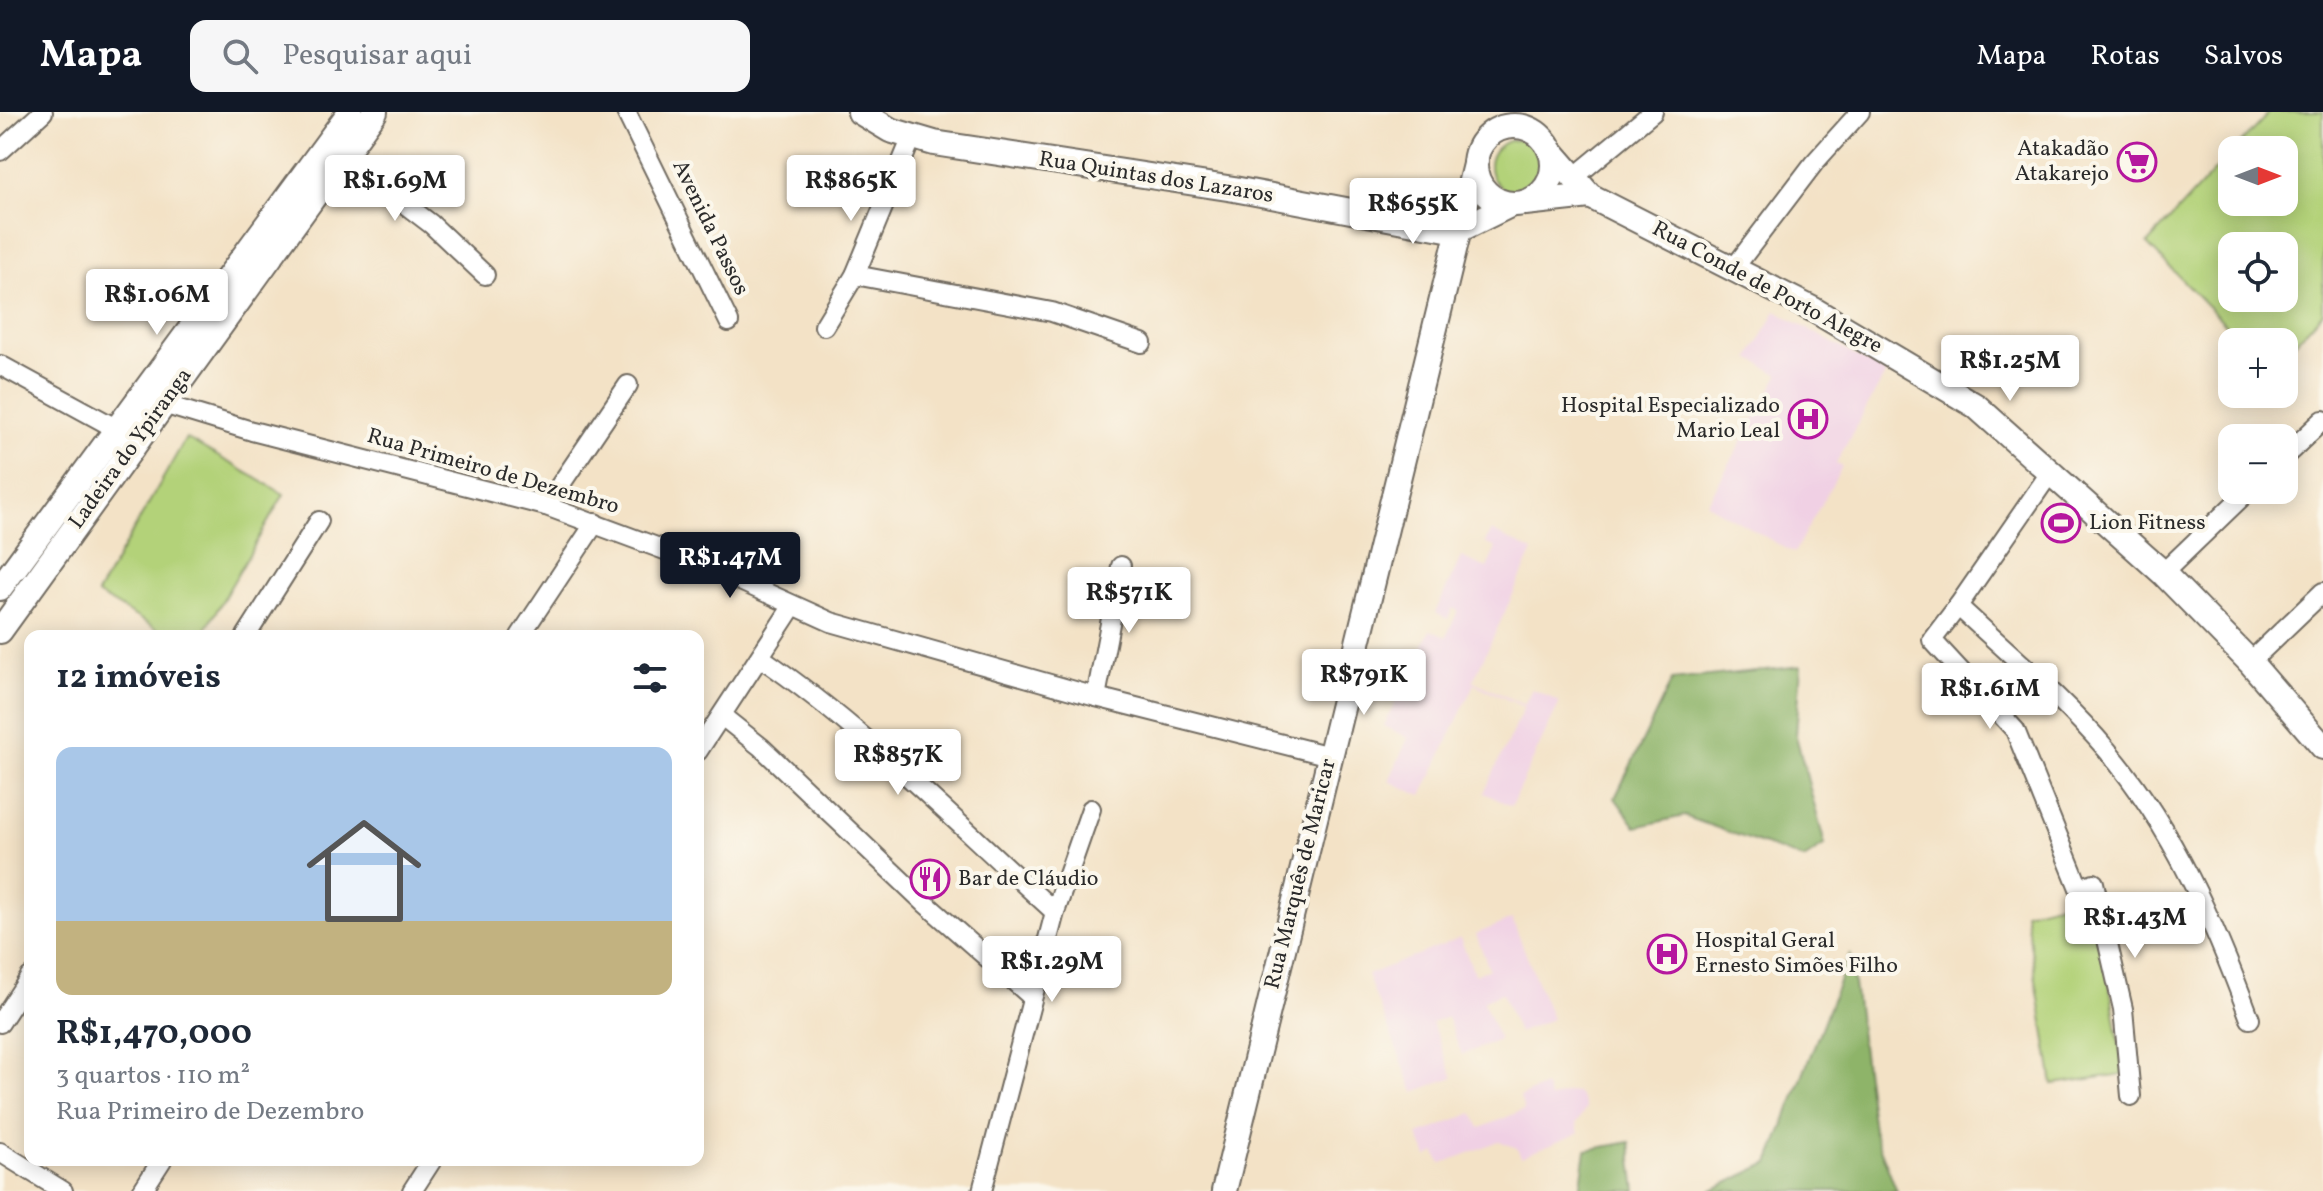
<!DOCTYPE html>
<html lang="pt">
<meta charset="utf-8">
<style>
:root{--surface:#fff;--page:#f6f6f7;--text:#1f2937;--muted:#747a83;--line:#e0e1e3;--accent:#111827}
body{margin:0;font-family:Vollkorn,serif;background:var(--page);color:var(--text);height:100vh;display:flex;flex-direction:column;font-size:30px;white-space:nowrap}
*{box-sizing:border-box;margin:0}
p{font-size:26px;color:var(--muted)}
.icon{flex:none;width:44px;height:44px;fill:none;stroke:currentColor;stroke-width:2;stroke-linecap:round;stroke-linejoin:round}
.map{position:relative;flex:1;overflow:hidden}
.details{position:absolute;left:24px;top:518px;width:680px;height:536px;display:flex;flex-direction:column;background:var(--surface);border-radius:16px;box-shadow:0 4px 20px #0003}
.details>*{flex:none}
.needle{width:52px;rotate:90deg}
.tools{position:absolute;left:2218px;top:24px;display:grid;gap:16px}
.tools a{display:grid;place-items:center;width:80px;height:80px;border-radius:16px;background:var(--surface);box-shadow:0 4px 20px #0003;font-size:40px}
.price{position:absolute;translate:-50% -68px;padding:0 18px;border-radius:8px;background:#fff;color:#222;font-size:26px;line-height:52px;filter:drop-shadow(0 2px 4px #0008)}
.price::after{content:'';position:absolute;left:50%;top:48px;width:24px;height:18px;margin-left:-12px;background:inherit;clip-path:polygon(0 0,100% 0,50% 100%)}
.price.selected{background:var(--accent);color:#fff}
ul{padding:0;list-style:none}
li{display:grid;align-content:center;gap:16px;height:424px;padding:0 32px}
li+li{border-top:2px solid var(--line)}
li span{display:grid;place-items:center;height:248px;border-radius:16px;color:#555}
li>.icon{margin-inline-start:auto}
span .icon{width:144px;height:144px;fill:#fffc;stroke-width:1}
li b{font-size:34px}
h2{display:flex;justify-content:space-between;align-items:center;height:96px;padding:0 32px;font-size:34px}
header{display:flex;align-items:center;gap:48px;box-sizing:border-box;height:112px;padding:0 40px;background:var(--accent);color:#fff}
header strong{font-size:38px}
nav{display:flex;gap:44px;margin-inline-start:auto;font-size:28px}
.search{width:560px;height:72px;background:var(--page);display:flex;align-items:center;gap:20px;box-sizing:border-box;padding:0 28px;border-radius:16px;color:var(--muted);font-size:30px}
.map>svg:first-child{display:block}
.built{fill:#f0d0e4}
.green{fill:#b3d279;stroke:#6f7e52;stroke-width:2;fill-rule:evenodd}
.forest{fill:#8eb469;stroke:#5c704a;stroke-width:2}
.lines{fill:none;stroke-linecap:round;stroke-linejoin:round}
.street-casing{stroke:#716b61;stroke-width:22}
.secondary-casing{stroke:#716b61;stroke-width:28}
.street{stroke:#fff;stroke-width:18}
.secondary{stroke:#fff;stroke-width:24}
.labels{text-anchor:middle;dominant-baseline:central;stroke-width:8;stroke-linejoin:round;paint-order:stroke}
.poi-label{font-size:22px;fill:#2b2b2b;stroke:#fbf7ec;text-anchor:start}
.street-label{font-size:22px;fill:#2b2b2b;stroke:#fbf7ec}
</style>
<header>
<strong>Mapa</strong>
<div class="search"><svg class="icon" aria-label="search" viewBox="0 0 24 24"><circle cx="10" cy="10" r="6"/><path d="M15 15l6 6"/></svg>Pesquisar aqui</div>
<nav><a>Mapa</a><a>Rotas</a><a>Salvos</a></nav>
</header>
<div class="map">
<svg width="2323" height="1079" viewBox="0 0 2323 1079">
<rect width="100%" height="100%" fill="#fbf7ec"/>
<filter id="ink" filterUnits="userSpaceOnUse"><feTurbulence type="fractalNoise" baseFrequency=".0125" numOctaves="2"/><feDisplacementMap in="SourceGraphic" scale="16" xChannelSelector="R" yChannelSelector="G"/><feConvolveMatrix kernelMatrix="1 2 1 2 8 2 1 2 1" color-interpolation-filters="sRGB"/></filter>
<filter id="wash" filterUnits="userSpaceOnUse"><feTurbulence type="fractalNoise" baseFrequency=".006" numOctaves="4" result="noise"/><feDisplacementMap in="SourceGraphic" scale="32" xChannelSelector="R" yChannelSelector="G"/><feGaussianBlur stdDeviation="1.8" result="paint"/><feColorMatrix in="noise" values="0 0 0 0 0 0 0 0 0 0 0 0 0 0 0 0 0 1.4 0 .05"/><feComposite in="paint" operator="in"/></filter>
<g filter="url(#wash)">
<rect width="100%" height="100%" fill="#f3e2c6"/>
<g class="built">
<polygon points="1776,199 1886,261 1836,351 1842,355 1794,441 1707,392 1779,263 1750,246"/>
<polygon points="1491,419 1533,439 1473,569 1524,593 1532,577 1560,590 1511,694 1484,681 1524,595 1474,572 1422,684 1389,669 1408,626 1384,614 1399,582 1412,588 1417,577 1405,571 1430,518 1446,525 1458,499 1453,496 1448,507 1435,501 1461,445 1487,456 1496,436 1485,431"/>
<polygon points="1512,807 1552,907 1518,921 1502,881 1483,889 1499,928 1462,943 1447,905 1432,911 1453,965 1414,980 1367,863 1460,826 1475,863 1489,857 1476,822"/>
<polygon points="1545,974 1550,987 1568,980 1577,981 1582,987 1586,996 1576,1012 1579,1021 1521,1045 1517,1036 1499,1029 1441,1052 1436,1041 1427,1045 1418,1023 1473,1001 1480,1016 1524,998 1520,985"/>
</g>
<g class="green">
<path d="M2270,0H2323V200L2284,243V230H2243L2147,132L2232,40V90H2284V38H2234ZM2232,134H2284V186H2232Z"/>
<circle cx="1516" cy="54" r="26"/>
<polygon points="186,326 284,382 202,524 169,524 97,482"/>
<polygon points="2095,782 2124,962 2053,972 2025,800"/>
</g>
<g class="forest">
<polygon points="1801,554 1796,624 1825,733 1804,747 1684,704 1636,715 1615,686 1672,568"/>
<polygon points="1850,841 1873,1018 1897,1079 1710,1079 1769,1051"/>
<polygon points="1630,1030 1636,1079 1580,1079 1586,1038"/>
</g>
</g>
<g filter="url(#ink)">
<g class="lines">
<g class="street-casing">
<g id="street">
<polyline points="626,0 729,210"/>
<polyline points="0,39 43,0"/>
<polyline points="335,39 431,112 485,163"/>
<polyline points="1572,67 1653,0"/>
<polyline points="1734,156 1814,51 1860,0"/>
<polyline points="855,163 1052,200 1142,231"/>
<polyline points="824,214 855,163 912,25"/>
<polyline points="0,253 128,323"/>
<polyline points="153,289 252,319 546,394 705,453 831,510 1096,585 1330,644"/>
<polyline points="2284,345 2323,308"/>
<path d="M2052,358L1958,494C2008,541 2063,586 2107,638C2173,716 2215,812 2250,907"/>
<polyline points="546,394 628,273"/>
<polyline points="2163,461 2249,378"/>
<polyline points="1958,494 1932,528 2015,618 2079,776 2094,771 2123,897 2131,984"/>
<polyline points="246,524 319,409"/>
<polyline points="520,524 595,411"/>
<path d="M760,545C868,619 958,713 1055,800"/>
<polyline points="2250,550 2323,480"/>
<polyline points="1096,585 1121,454"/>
<polyline points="722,604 761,635 926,792 1032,885"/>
<polyline points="698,639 792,495"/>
<polyline points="0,911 30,865"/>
<polyline points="0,1040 63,1079"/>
<polyline points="142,1079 162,1048"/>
<polyline points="412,1079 432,1048"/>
<polyline points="982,1079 1055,800 1091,697"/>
</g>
</g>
<g class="secondary-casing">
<g id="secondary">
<polyline points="860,0 890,18 934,31 1234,77 1457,119"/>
<circle cx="1514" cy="53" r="39"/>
<polyline points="1550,38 1590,84 1814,198 1976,294 2163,461 2250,550 2323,635"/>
<polyline points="1525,91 1590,84"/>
<polyline points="1457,119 1512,92"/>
<polyline points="0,476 350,0"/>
<polyline points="0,519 375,0"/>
<polyline points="1224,1079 1476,48"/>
</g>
</g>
<use href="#street" class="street"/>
<use href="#secondary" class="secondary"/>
</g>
</g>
<defs>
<g id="supermarket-ring" transform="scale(2)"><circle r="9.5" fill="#fbf7ec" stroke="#b5179e" stroke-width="1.5"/><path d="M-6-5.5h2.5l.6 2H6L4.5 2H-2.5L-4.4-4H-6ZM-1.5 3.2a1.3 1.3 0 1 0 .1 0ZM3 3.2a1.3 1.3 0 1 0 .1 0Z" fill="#b5179e"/></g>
<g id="hospital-ring" transform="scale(2)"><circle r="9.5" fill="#fbf7ec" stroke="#b5179e" stroke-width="1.5"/><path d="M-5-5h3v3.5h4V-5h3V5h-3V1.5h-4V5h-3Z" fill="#b5179e"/></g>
<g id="stadium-ring" transform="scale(2)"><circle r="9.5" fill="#fbf7ec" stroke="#b5179e" stroke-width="1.5"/><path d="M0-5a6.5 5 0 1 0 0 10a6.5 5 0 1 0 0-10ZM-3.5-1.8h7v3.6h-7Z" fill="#b5179e"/></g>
<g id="restaurant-ring" transform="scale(2)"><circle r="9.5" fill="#fbf7ec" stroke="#b5179e" stroke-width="1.5"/><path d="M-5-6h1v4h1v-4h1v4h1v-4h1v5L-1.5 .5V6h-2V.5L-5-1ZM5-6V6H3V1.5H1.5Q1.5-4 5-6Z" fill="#b5179e"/></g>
</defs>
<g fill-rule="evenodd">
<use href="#supermarket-ring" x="2137" y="50"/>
<use href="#hospital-ring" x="1808" y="307"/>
<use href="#stadium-ring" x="2061" y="411"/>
<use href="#restaurant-ring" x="930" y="767"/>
<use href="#hospital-ring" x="1667" y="842"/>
</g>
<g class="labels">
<g class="poi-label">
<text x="2109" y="37" text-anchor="end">Atakadão<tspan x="2109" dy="25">Atakarejo</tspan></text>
<text x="1780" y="294" text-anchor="end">Hospital Especializado<tspan x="1780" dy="25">Mario Leal</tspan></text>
<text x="2089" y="411">Lion Fitness</text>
<text x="958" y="767">Bar de Cláudio</text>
<text x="1695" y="829">Hospital Geral<tspan x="1695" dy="25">Ernesto Simões Filho</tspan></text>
</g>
<g class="street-label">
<text transform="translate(1156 66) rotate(9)">Rua Quintas dos Lazaros</text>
<text transform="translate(710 116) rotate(64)">Avenida Passos</text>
<text transform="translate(1767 176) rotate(28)">Rua Conde de Porto Alegre</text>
<text transform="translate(131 337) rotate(-54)">Ladeira do Ypiranga</text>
<text transform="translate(493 360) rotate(16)">Rua Primeiro de Dezembro</text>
<text transform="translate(1301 762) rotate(-76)">Rua Marquês de Maricar</text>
</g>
</g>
</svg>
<div class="tools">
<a><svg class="needle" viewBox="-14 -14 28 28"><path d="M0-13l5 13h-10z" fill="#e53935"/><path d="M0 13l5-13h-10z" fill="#747a83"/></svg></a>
<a><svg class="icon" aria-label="locate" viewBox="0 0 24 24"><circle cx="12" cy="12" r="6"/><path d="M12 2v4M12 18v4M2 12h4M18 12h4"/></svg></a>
<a>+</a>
<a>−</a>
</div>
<b class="price" style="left:395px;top:111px">R$1.69M</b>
<b class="price" style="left:851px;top:111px">R$865K</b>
<b class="price" style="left:1413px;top:134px">R$655K</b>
<b class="price" style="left:157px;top:225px">R$1.06M</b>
<b class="price" style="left:2010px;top:291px">R$1.25M</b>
<b class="price selected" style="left:730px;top:488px">R$1.47M</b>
<b class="price" style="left:1129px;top:523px">R$571K</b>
<b class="price" style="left:1364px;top:605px">R$791K</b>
<b class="price" style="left:1990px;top:619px">R$1.61M</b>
<b class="price" style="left:898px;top:685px">R$857K</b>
<b class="price" style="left:2135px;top:848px">R$1.43M</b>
<b class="price" style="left:1052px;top:892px">R$1.29M</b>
<section class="details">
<h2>12 imóveis<svg class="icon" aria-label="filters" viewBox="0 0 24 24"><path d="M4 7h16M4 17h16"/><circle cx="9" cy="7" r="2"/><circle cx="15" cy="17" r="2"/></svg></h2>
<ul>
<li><span style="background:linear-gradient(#a9c7e8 70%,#c2b280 0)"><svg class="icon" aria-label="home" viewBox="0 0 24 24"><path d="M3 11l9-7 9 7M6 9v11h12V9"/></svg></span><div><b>R$1,470,000</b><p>3 quartos · 110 m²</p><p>Rua Primeiro de Dezembro</p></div></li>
</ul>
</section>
</div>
